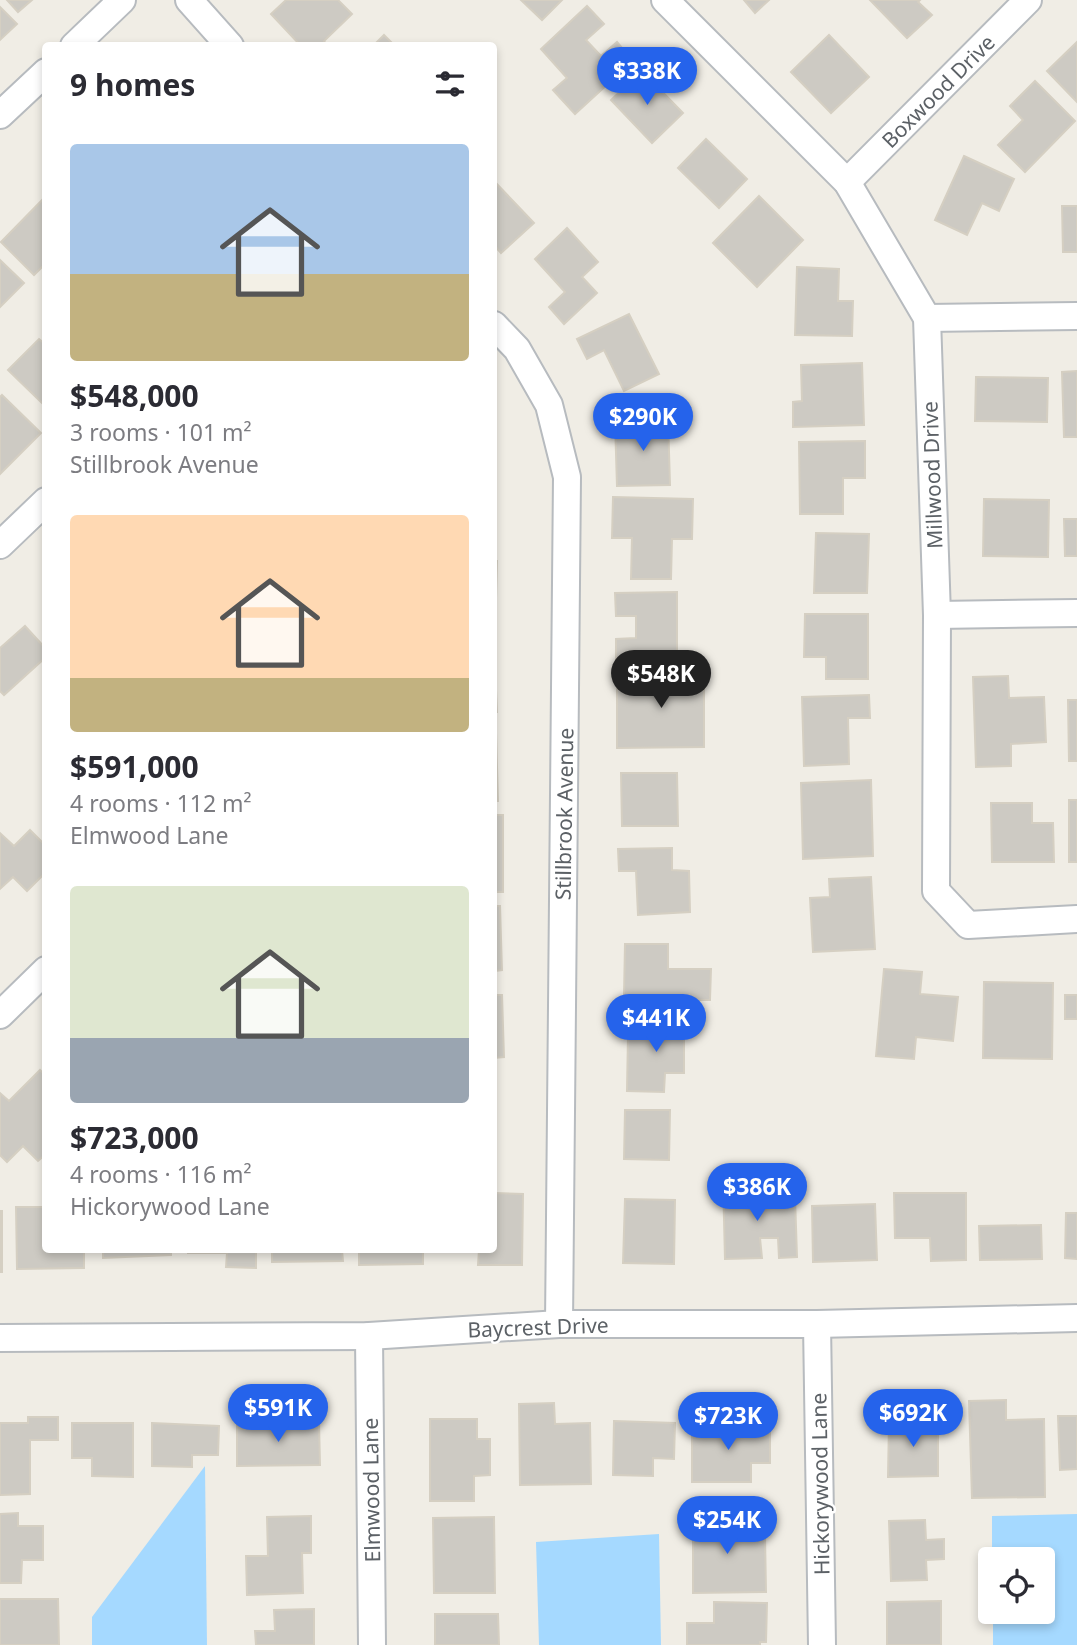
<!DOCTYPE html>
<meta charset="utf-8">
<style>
:root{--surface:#fff;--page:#f2f2f3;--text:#2b2b33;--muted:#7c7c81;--accent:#2563eb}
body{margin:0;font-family:"Noto Sans",sans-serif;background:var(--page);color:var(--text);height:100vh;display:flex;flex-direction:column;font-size:26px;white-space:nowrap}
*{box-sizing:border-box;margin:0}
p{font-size:23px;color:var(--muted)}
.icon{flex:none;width:38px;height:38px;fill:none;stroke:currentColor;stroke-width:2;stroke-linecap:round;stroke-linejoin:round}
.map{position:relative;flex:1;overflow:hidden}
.side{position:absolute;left:42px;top:42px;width:455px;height:1211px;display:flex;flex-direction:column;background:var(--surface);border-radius:7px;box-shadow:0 4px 10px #0003}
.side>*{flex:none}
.buttons{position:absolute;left:978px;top:1547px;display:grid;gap:14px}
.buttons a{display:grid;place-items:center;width:77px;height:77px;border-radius:7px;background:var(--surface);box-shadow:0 4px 10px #0003;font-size:35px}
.price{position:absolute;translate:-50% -60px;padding:0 16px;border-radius:24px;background:var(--accent);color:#fff;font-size:23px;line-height:46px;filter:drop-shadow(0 2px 4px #0008)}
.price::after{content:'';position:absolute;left:50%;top:42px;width:21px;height:16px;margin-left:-10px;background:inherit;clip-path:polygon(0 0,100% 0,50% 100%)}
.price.on{background:#222;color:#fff}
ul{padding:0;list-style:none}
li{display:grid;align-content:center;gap:14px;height:371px;padding:0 28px}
li span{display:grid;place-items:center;height:217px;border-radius:7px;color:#555}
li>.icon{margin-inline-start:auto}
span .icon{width:126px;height:126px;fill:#fffc;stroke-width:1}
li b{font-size:30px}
h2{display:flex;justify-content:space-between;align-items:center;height:84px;padding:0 28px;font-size:30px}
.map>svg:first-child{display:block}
.water{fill:#a5d9ff}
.building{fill:#cdcac3;stroke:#d5cfc2;stroke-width:2}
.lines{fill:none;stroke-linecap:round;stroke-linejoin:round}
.minor-casing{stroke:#b7bbbf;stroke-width:30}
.minor{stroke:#fff;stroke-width:26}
.labels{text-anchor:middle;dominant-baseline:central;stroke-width:5;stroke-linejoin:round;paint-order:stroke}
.street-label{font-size:21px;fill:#5c6166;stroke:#fff}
</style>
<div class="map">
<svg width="1077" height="1645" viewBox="0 0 1077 1645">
<rect width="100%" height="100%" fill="#f0ede5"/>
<g class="water">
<polygon points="205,1466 207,1645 92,1645 92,1617"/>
<polygon points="1077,1514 1077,1645 993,1645 993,1612 1043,1612 1043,1559 992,1559 992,1516"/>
<polygon points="659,1534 661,1645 539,1645 536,1542"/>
</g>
<g class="building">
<polygon points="7,0 32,0 18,12"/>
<polygon points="286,0 338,0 352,14 324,41 328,46 301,46 271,14"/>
<polygon points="521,0 562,0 542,20"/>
<polygon points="744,0 769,0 755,13"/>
<polygon points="870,0 920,0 918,2 932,15 907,38"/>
<polygon points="587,6 604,24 586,40 601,56 617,42 633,61 575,114 553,90 567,78 541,49"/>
<polygon points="0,7 17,24 0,40"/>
<polygon points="384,35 395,46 373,46"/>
<polygon points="829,35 869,77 831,113 791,72"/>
<polygon points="1077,42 1077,102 1047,71"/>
<polygon points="642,71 683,113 652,143 611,100"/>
<polygon points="1035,81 1075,121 1025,172 998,145 1023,120 1010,106"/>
<polygon points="706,139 747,179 719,208 678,168"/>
<polygon points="964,156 1014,179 999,211 982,203 967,235 935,220"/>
<polygon points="494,181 534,223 501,253 494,245"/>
<polygon points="46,196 46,263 34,275 1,242"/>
<polygon points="759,196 803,240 757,287 713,243"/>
<polygon points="1062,206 1077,206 1077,252 1063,252"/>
<polygon points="567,228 598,262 582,277 597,293 564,324 549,307 565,292 535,259"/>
<polygon points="0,260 24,283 0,307"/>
<polygon points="797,267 839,269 838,301 853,301 852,336 795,335"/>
<polygon points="629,314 659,374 624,391 604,350 587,359 577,339"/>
<polygon points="39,339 46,345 46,407 8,370"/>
<polygon points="862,363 864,425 793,427 793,402 802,401 801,365"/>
<polygon points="1077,371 1077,437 1064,437 1062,372"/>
<polygon points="976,377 1048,378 1047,422 975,421"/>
<polygon points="2,395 41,433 0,474 0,397"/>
<polygon points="668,419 670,485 617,486 615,421"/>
<polygon points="865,441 865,478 843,478 843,514 800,514 799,442"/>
<polygon points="613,497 693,499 692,539 672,539 671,579 631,579 632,538 612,538"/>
<polygon points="984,499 1049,500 1048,557 983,556"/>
<polygon points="1064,519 1077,519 1077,556 1065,556"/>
<polygon points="816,533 869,534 867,593 814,593"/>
<polygon points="494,561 497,561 495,635 494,635"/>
<polygon points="677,592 677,661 616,662 616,639 636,638 636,616 616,616 615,593"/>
<polygon points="805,614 868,614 868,679 826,679 826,657 804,657"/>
<polygon points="25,626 46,649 46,657 4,695 0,691 0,648"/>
<polygon points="494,648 497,712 494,712"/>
<polygon points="704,672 704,747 617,748 617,674"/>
<polygon points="1008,676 1009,698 1044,697 1046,742 1011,744 1011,766 976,767 973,677"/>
<polygon points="869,695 870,718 848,718 849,764 804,766 802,697"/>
<polygon points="1068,700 1077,700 1077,761 1069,761"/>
<polygon points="494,733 496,733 498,801 494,801"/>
<polygon points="621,773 677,773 678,826 622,826"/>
<polygon points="871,780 873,856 803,859 801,783"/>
<rect x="1069" y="800" width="8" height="62"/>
<polygon points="991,803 1032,803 1032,823 1053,823 1054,862 992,862"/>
<rect x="494" y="815" width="9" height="77"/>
<polygon points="30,830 46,846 46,872 27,891 13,877 0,889 0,833 14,846"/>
<polygon points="672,848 672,870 689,871 690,912 638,915 636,871 619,871 618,849"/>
<polygon points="871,877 875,949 813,952 810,898 830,897 829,879"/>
<polygon points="494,906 500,906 502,970 494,971"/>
<polygon points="625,944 668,944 668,969 711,969 710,1000 676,1000 676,996 624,996"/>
<polygon points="884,969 922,972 920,994 958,997 953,1041 916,1037 914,1059 876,1056"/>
<polygon points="984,982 1053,983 1052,1059 983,1058"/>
<polygon points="494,995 502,995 504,1057 494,1058"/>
<rect x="1065" y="995" width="12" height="24"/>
<polygon points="647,1016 684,1017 684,1073 665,1073 664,1092 627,1091 628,1035 646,1035"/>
<polygon points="40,1070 46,1076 46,1154 38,1161 23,1146 7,1162 0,1155 0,1093 9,1101"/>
<polygon points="625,1110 670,1110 669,1160 624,1159"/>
<polygon points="723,1179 741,1179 741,1199 795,1197 797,1257 779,1258 778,1238 760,1238 762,1258 725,1259"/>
<polygon points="494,1193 523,1194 522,1265 478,1265 479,1250 494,1250"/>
<polygon points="894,1193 966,1193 966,1260 931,1261 930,1238 895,1238"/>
<polygon points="625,1199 675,1200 674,1264 623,1263"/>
<polygon points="875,1204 877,1260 813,1262 812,1206"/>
<polygon points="16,1207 46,1207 46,1250 84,1250 84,1268 17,1269"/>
<rect x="0" y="1211" width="2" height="61"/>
<polygon points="1066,1213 1077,1213 1077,1259 1065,1258"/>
<polygon points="1041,1225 1042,1259 980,1260 979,1226"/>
<polygon points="103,1250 171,1250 171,1255 103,1258"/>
<polygon points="188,1250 256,1250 256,1268 226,1267 227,1253 188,1253"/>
<polygon points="272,1250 342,1250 343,1261 272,1262"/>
<polygon points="359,1250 423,1250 423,1264 359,1265"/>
<polygon points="1006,1400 1006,1420 1044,1419 1045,1497 972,1498 969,1401"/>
<polygon points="554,1403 555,1424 590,1423 591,1484 520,1485 519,1404"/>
<polygon points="1058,1416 1077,1416 1077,1469 1060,1470"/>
<polygon points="28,1417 58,1417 58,1440 30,1440 30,1494 0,1495 0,1423 28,1423"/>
<polygon points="430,1419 477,1419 477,1439 490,1439 490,1475 474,1476 474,1501 430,1501"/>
<polygon points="614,1421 675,1423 674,1459 653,1458 653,1476 613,1475"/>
<polygon points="237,1422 319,1422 320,1465 237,1466"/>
<polygon points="889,1422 938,1422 938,1476 888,1477"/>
<polygon points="72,1423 133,1423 133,1477 92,1476 92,1458 72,1458"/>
<polygon points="152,1423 219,1426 218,1455 192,1455 192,1467 152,1466"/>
<polygon points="692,1425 770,1425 770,1463 751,1463 751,1482 692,1482"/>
<polygon points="18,1513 18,1526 43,1526 43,1560 22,1560 21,1583 0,1583 0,1514"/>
<polygon points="311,1516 311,1553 302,1553 303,1593 247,1595 246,1556 268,1556 267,1517"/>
<polygon points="693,1516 746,1516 747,1535 765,1535 766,1592 693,1593"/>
<polygon points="494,1517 495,1593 434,1593 433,1518"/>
<polygon points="925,1520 926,1540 944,1539 944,1559 926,1560 927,1580 891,1581 889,1521"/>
<polygon points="0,1599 58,1599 59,1645 0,1645"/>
<polygon points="941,1601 941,1645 887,1645 887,1602"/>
<polygon points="714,1602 767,1603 766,1642 760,1642 760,1645 687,1645 687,1623 714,1623"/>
<polygon points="314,1609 314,1645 256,1645 255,1631 275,1631 274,1610"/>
<polygon points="435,1614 498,1614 499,1645 435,1645"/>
</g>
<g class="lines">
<g class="minor-casing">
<g id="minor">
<polyline points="189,0 230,46"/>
<polyline points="665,0 847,182 927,318 937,615 936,891 968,925 1077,919"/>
<polyline points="74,46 122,0"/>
<polyline points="0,115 46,72"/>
<polyline points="847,182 1028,0"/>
<polyline points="927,318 1077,316"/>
<polyline points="494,325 517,349 549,405 567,477 559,1324"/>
<polyline points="0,545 46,501"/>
<polyline points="937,615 1077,613"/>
<polyline points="0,1015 46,970"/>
<polyline points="817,1324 822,1645"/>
<polyline points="369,1336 372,1645"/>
<polyline points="0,1338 369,1336 559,1324 817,1324 1077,1318"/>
</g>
</g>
<use href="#minor" class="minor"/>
</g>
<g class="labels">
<g class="street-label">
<text transform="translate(938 91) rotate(-45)">Boxwood Drive</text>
<text transform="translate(932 475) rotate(-92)">Millwood Drive</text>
<text transform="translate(564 814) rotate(-89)">Stillbrook Avenue</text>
<text transform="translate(538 1327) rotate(-2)">Baycrest Drive</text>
<text transform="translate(820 1484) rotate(-91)">Hickorywood Lane</text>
<text transform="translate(371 1490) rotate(-91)">Elmwood Lane</text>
</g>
</g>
</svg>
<div class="buttons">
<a><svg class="icon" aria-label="locate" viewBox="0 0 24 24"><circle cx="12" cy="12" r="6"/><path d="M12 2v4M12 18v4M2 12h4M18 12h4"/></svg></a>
</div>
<b class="price" style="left:647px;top:107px">$338K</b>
<b class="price" style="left:643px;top:453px">$290K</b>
<b class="price on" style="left:661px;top:710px">$548K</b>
<b class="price" style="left:656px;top:1054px">$441K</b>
<b class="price" style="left:757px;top:1223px">$386K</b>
<b class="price" style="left:278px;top:1444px">$591K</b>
<b class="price" style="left:913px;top:1449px">$692K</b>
<b class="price" style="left:728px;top:1452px">$723K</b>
<b class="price" style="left:727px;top:1556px">$254K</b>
<section class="side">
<h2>9 homes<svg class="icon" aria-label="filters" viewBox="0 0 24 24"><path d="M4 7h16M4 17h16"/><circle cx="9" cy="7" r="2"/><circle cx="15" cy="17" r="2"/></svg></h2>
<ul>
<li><span style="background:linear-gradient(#a9c7e8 60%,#c2b280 0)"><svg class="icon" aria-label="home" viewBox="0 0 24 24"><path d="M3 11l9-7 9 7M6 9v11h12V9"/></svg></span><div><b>$548,000</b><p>3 rooms · 101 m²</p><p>Stillbrook Avenue</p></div></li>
<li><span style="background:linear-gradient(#ffd9b3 75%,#c2b280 0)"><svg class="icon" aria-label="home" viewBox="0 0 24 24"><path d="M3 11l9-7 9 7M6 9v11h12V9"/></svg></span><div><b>$591,000</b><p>4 rooms · 112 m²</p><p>Elmwood Lane</p></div></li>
<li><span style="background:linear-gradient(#dfe7d0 70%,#9aa5b1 0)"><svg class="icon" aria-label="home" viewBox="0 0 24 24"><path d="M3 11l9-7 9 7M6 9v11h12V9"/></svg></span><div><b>$723,000</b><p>4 rooms · 116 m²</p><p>Hickorywood Lane</p></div></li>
</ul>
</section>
</div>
